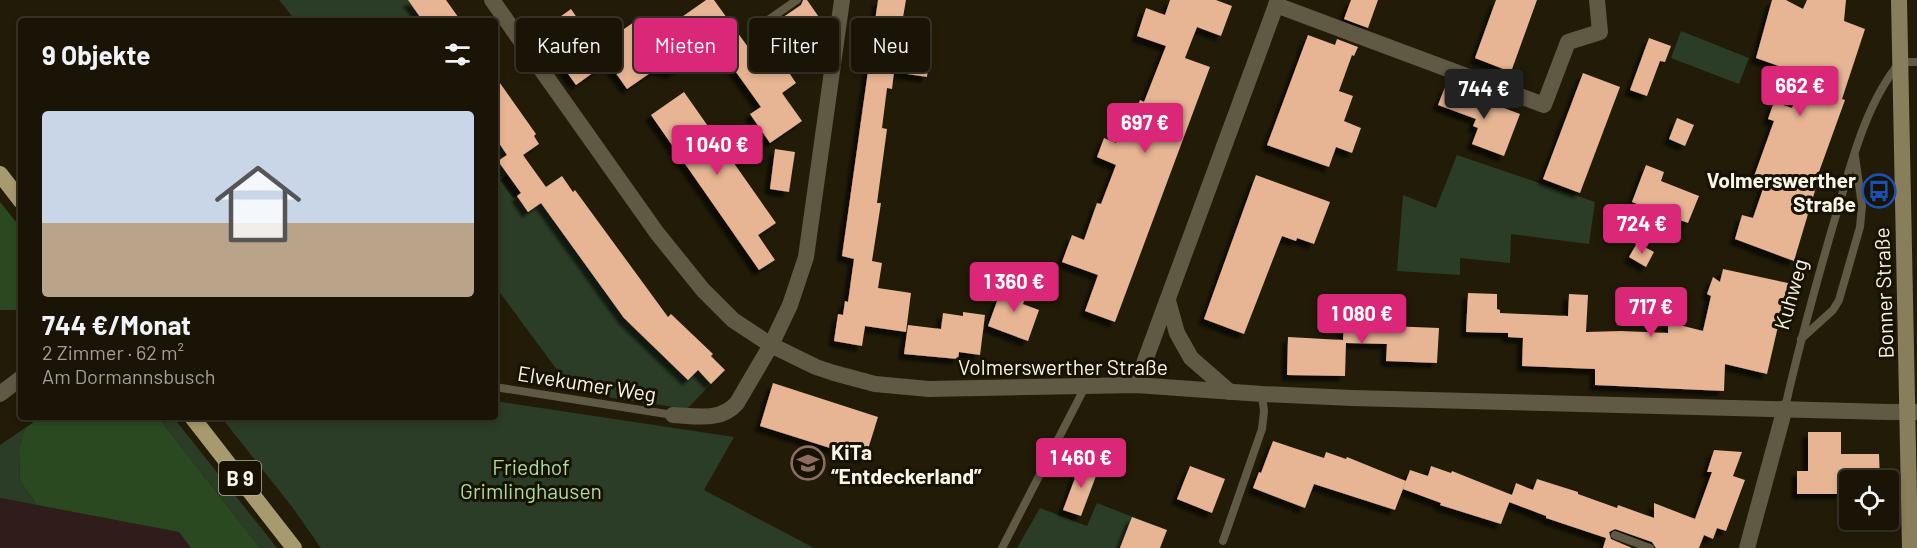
<!DOCTYPE html>
<html lang="de">
<meta charset="utf-8">
<style>
:root{--surface:#191406;--page:#221d10;--text:#f1f3f6;--muted:#9f9e9b;--line:#373328;--accent:#db2777}
body{margin:0;font-family:Barlow,sans-serif;background:var(--page);color:var(--text);height:100vh;display:flex;flex-direction:column;font-size:22px;white-space:nowrap}
*{box-sizing:border-box;margin:0}
p{font-size:20px;color:var(--muted)}
.icon{flex:none;width:33px;height:33px;fill:none;stroke:currentColor;stroke-width:2;stroke-linecap:round;stroke-linejoin:round}
.map{position:relative;flex:1;overflow:hidden}
.sheet{position:absolute;left:18px;top:18px;width:480px;height:402px;display:flex;flex-direction:column;background:var(--surface);border-radius:6px;box-shadow:0 3px 9px #0003,0 0 0 2px var(--line)}
.sheet>*{flex:none}
.guide{position:absolute;left:516px;top:18px;width:570px;height:54px;display:flex;gap:12px}
.tools{position:absolute;left:1839px;top:470px;display:grid;gap:12px}
.tools a{display:grid;place-items:center;width:60px;height:60px;border-radius:6px;background:var(--surface);box-shadow:0 3px 9px #0003,0 0 0 2px var(--line);font-size:30px}
.price{position:absolute;translate:-50% -51px;padding:0 14px;border-radius:6px;background:var(--accent);color:#fff;font-size:20px;line-height:39px;filter:drop-shadow(0 2px 3px #0008)}
.price::after{content:'';position:absolute;left:50%;top:36px;width:18px;height:14px;margin-left:-9px;background:inherit;clip-path:polygon(0 0,100% 0,50% 100%)}
.price.active{background:#222;color:#fff}
ul{padding:0;list-style:none}
li{display:grid;align-content:center;gap:12px;height:318px;padding:0 24px}
li span{display:grid;place-items:center;height:186px;border-radius:6px;color:#555}
li>.icon{margin-inline-start:auto}
span .icon{width:108px;height:108px;fill:#fffc;stroke-width:1}
li b{font-size:26px}
h2{display:flex;justify-content:space-between;align-items:center;height:72px;padding:0 24px;font-size:26px}
.chip{padding:0 21px;border-radius:6px;background:var(--surface);box-shadow:0 3px 9px #0003,0 0 0 2px var(--line);font-size:21px;line-height:54px}
.chip.active{background:var(--accent);color:#fff}
.map>svg:first-child{display:block}
.commercial{fill:#301d1b}
.green{fill:#2b3d26}
.forest{fill:#2b4921}
.building{fill:#e7b594;filter:url(#shadow)}
.lines{fill:none;stroke-linecap:round;stroke-linejoin:round}
.service{stroke:#605a45;stroke-width:8}
.minor{stroke:#605a45;stroke-width:16}
.tertiary{stroke:#605a45;stroke-width:16}
.secondary{stroke:#887e5c;stroke-width:16}
.primary{stroke:#a79a6e;stroke-width:16}
.labels{text-anchor:middle;dominant-baseline:central;stroke-width:6;stroke-linejoin:round;paint-order:stroke}
.shield{fill:#181202;stroke:#b6b1a4;stroke-width:1.5}
.shield-label{font-size:20px;font-weight:bold;fill:#f9f5e9}
.poi-label{font-size:21px;font-weight:bold;fill:#f9f5e9;stroke:#181202;text-anchor:end}
.street-label{font-size:21px;fill:#f9f5e9;stroke:#181202}
.park-label{font-size:21px;fill:#aadc9a;stroke:#181202}
</style>
<div class="map">
<svg width="1917" height="548" viewBox="0 0 1917 548">
<defs>
<filter id="shadow"><feDropShadow dx="-5.5" dy="5.5" stdDeviation="1.5" flood-color="#0009"/></filter>
</defs>
<rect width="100%" height="100%" fill="#211b08"/>
<polygon class="commercial" points="0,498 179,532 191,548 0,548"/>
<g class="green">
<polygon points="279,0 408,0 423,21 296,21"/>
<polygon points="1681,31 1749,58 1739,84 1671,58"/>
<polygon points="495,137 508,155 498,161 507,175 500,180 513,198 517,196 528,212 552,195 604,291 627,322 638,314 711,384 687,409 613,398 571,389 495,286"/>
<polygon points="1457,155 1595,202 1589,244 1511,234 1510,263 1460,258 1460,275 1397,271 1403,195 1436,208"/>
<polygon points="495,401 734,437 704,490 814,548 321,548 292,507 221,417 495,417"/>
<polygon points="158,417 173,417 277,548 260,548"/>
<polygon points="25,428 19,448 20,481 37,505 0,498 0,445"/>
<polygon points="1097,503 1166,530 1160,548 1017,548 1040,508 1087,526"/>
</g>
<g class="forest">
<polygon points="0,202 21,228 21,310 0,310"/>
<polygon points="41,417 158,417 260,548 191,548 179,532 37,505 20,481 19,448 25,428"/>
</g>
<g class="building">
<polygon points="408,0 446,0 461,21 423,21"/>
<polygon points="706,0 714,0 748,47 778,26 776,22 801,5 803,0 807,0 821,20 775,52 796,83 782,93 802,121 770,143 750,114 761,107 716,44 671,74 656,69 627,89 608,62 576,85 561,64 593,41 598,47 637,20 652,38"/>
<polygon points="878,0 906,0 898,46 930,51 927,77 894,72 892,89 887,88 882,128 887,129 877,203 881,203 872,261 882,263 878,288 911,293 906,332 865,326 862,346 834,341 838,314 843,315 845,301 848,302 854,259 842,256"/>
<polygon points="1170,0 1216,0 1232,6 1221,36 1197,27 1185,58 1210,67 1115,322 1085,311 1098,275 1062,262 1072,235 1084,240 1097,203 1101,204 1116,165 1097,157 1104,138 1116,143 1125,120 1131,122 1140,100 1144,102 1166,46 1137,36 1146,8 1165,15"/>
<polygon points="1351,0 1378,0 1368,28 1344,19"/>
<polygon points="1496,0 1537,0 1511,72 1475,58"/>
<polygon points="1772,0 1786,0 1803,9 1807,0 1846,0 1844,21 1865,29 1842,99 1845,100 1815,183 1817,184 1794,261 1735,239 1742,215 1753,218 1764,186 1752,182 1774,121 1768,119 1774,102 1792,108 1804,75 1756,58"/>
<polygon points="571,9 586,31 554,53 539,32"/>
<polygon points="1308,35 1335,45 1337,39 1358,47 1354,56 1352,55 1339,91 1353,96 1344,121 1361,128 1352,153 1336,147 1329,167 1267,145"/>
<polygon points="1649,38 1671,46 1665,62 1660,61 1647,96 1630,90"/>
<polygon points="1583,73 1620,87 1580,193 1543,179"/>
<polygon points="495,76 536,134 534,136 539,144 523,155 546,187 562,176 573,192 575,190 668,317 671,314 713,354 711,356 725,370 711,384 698,370 688,380 624,318 541,203 528,212 517,196 521,193 498,161 507,155 495,137"/>
<polygon points="1445,87 1482,103 1483,100 1520,114 1504,156 1472,144 1478,128 1473,126 1476,119 1438,105"/>
<polygon points="684,92 776,223 758,235 775,260 759,270 651,115"/>
<polygon points="1677,118 1694,125 1685,146 1669,139"/>
<polygon points="775,149 795,152 789,192 770,189"/>
<polygon points="1646,165 1664,172 1661,181 1699,196 1688,223 1632,202"/>
<polygon points="1256,175 1330,202 1314,244 1297,238 1296,241 1282,236 1244,334 1204,319"/>
<polygon points="1637,243 1654,252 1646,267 1629,257"/>
<polygon points="1723,269 1788,283 1767,374 1725,364 1724,391 1595,385 1595,369 1522,366 1523,338 1508,337 1508,333 1466,332 1468,293 1497,294 1497,309 1500,310 1500,313 1568,316 1569,294 1588,295 1586,332 1622,331 1668,333 1668,322 1703,331 1711,296 1707,294 1713,277 1720,282"/>
<polygon points="1004,282 1028,291 1023,304 1039,310 1028,341 988,326"/>
<polygon points="1360,307 1389,308 1388,326 1439,328 1437,363 1386,361 1387,344 1346,343 1345,376 1287,375 1288,337 1343,340 1344,320 1359,321"/>
<polygon points="963,312 985,315 980,355 959,352 958,359 904,354 908,325 941,329 943,313 963,316"/>
<polygon points="773,383 878,417 865,459 760,426"/>
<polygon points="1808,432 1841,432 1841,454 1879,454 1880,480 1850,480 1850,491 1841,491 1841,494 1797,494 1797,471 1808,471"/>
<polygon points="1273,441 1324,458 1326,452 1346,459 1347,457 1406,481 1395,510 1314,484 1305,508 1253,488 1259,472 1261,473"/>
<polygon points="1714,450 1742,452 1733,476 1745,480 1726,531 1717,528 1713,539 1704,535 1699,548 1656,548 1652,542 1615,529 1609,532 1611,539 1632,548 1603,548 1606,538 1546,518 1546,516 1509,502 1510,500 1501,524 1440,505 1441,503 1403,489 1410,470 1428,476 1431,466 1451,473 1452,471 1512,495 1516,483 1533,490 1537,479 1578,492 1578,494 1617,508 1618,505 1654,518 1654,503 1695,519 1712,472 1707,472"/>
<polygon points="1081,462 1099,468 1081,516 1063,510"/>
<polygon points="1190,466 1225,479 1212,513 1177,499"/>
<polygon points="1132,517 1167,530 1160,548 1120,548"/>
</g>
<g class="lines">
<g class="service">
<polyline points="768,20 797,0"/>
<polyline points="541,70 590,36"/>
<polyline points="1801,339 1833,310 1839,300 1860,227 1862,206 1855,156"/>
<polyline points="495,387 673,415"/>
<path d="M1785,408C1799,345 1816,284 1834,222C1850,168 1864,106 1900,62H1917"/>
<polyline points="1615,535 1650,548"/>
<polyline points="1223,541 1262,429 1264,411 1262,394"/>
<polyline points="1002,548 1085,387"/>
</g>
<g class="minor">
<polyline points="492,0 657,233 703,290 733,320 771,345 816,367 834,373 875,384 929,389 1136,385 1262,394 1352,398 1888,412"/>
<polyline points="1276,5 1544,105 1568,42 1600,32 1597,0"/>
<polyline points="1168,301 1177,333 1191,358 1230,392"/>
<polyline points="1136,385 1278,0"/>
<path d="M673,415C695,416 721,422 737,403L771,345L790,305L806,257L842,0"/>
<polyline points="1747,548 1785,408"/>
</g>
<g class="tertiary">
<polyline points="0,394 21,378"/>
<polyline points="1888,412 1917,412"/>
</g>
<polyline class="secondary" points="1899,0 1910,548"/>
<g class="primary">
<polyline points="0,174 21,201"/>
<polyline points="192,417 294,548"/>
</g>
</g>
<defs>
<g id="bus-ring" transform="scale(1.725)"><circle r="9.5" fill="#181202" stroke="#1a4fb4" stroke-width="1.5"/><path d="M-5-6H5V4H4V6H2V4H-2V6H-4V4H-5ZM-3.5-4V0h7V-4ZM-3.5 1.2v1.5H-2V1.2ZM2 1.2v1.5H3.5V1.2Z" fill="#1a4fb4"/></g>
<g id="school-ring" transform="scale(1.725)"><circle r="9.5" fill="#181202" stroke="#8d6e63" stroke-width="1.5"/><path d="M0-5L7-2L0 1L-7-2ZM-4 1L0 2.5L4 1V4Q0 6-4 4Z" fill="#8d6e63"/></g>
</defs>
<g fill-rule="evenodd">
<use href="#bus-ring" x="1879" y="191"/>
<use href="#school-ring" x="808" y="463"/>
</g>
<g class="labels">
<rect class="shield" x="219" y="461" width="42" height="34" rx="4.5"/>
<g class="shield-label">
<text x="240" y="478">B 9</text>
</g>
<g class="poi-label">
<text x="1856" y="179">Volmerswerther<tspan x="1856" dy="24">Straße</tspan></text>
<text x="831" y="451" text-anchor="start">KiTa<tspan x="831" dy="24">“Entdeckerland”</tspan></text>
</g>
<g class="street-label">
<text transform="translate(1883 293) rotate(-92)">Bonner Straße</text>
<text transform="translate(1790 294) rotate(-74)">Kuhweg</text>
<text x="1063" y="366">Volmerswerther Straße</text>
<text transform="translate(587 383) rotate(9)">Elvekumer Weg</text>
</g>
<g class="park-label">
<text x="531" y="466">Friedhof<tspan x="531" dy="24">Grimlinghausen</tspan></text>
</g>
</g>
</svg>
<div class="tools">
<a><svg class="icon" aria-label="locate" viewBox="0 0 24 24"><circle cx="12" cy="12" r="6"/><path d="M12 2v4M12 18v4M2 12h4M18 12h4"/></svg></a>
</div>
<b class="price" style="left:1800px;top:117px">662 €</b>
<b class="price active" style="left:1484px;top:120px">744 €</b>
<b class="price" style="left:1145px;top:154px">697 €</b>
<b class="price" style="left:717px;top:176px">1 040 €</b>
<b class="price" style="left:1642px;top:255px">724 €</b>
<b class="price" style="left:1014px;top:313px">1 360 €</b>
<b class="price" style="left:1651px;top:338px">717 €</b>
<b class="price" style="left:1362px;top:345px">1 080 €</b>
<b class="price" style="left:1081px;top:489px">1 460 €</b>
<div class="guide">
<a class="chip">Kaufen</a>
<a class="chip active">Mieten</a>
<a class="chip">Filter</a>
<a class="chip">Neu</a>
</div>
<section class="sheet">
<h2>9 Objekte<svg class="icon" aria-label="filters" viewBox="0 0 24 24"><path d="M4 7h16M4 17h16"/><circle cx="9" cy="7" r="2"/><circle cx="15" cy="17" r="2"/></svg></h2>
<ul>
<li><span style="background:linear-gradient(#c9d6e8 60%,#b9a48a 0)"><svg class="icon" aria-label="home" viewBox="0 0 24 24"><path d="M3 11l9-7 9 7M6 9v11h12V9"/></svg></span><div><b>744 €/Monat</b><p>2 Zimmer · 62 m²</p><p>Am Dormannsbusch</p></div></li>
</ul>
</section>
</div>
